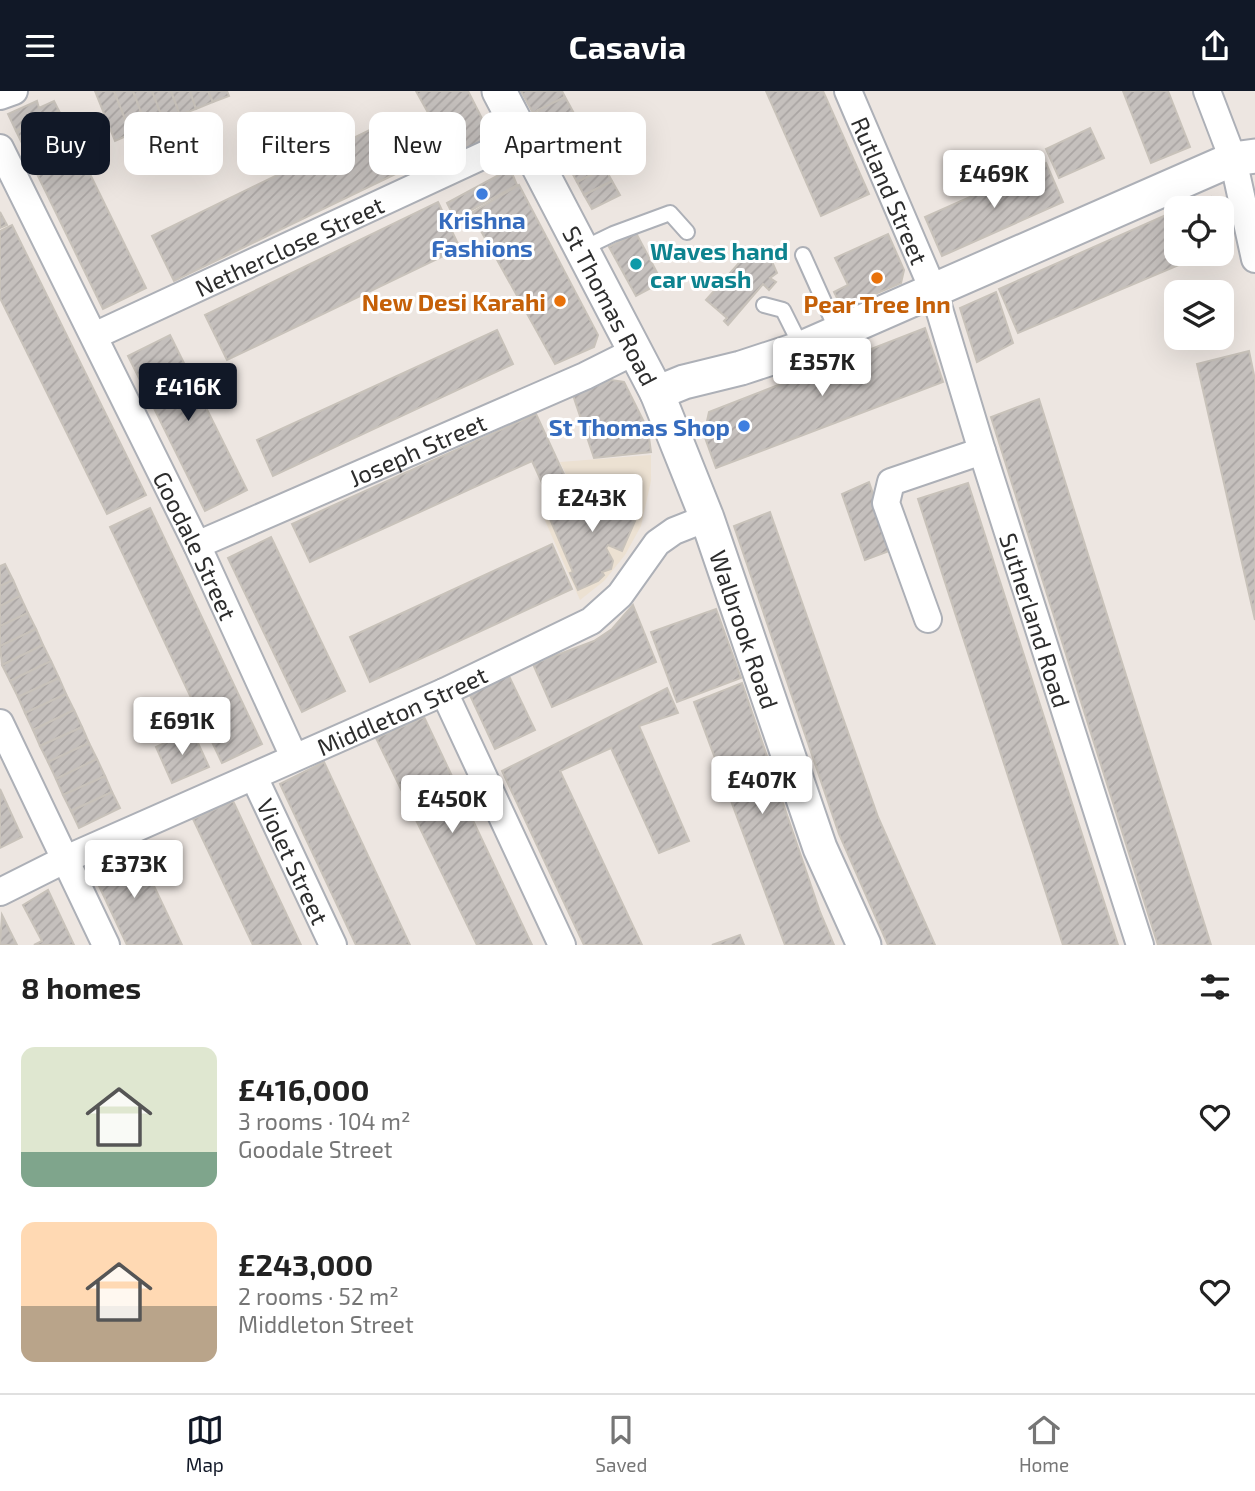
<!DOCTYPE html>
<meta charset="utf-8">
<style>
:root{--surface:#fff;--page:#f6f6f6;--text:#222;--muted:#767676;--line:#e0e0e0;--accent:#111827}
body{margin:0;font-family:"Exo 2",sans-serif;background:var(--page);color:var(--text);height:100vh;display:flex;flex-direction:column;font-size:26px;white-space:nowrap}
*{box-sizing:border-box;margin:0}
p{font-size:23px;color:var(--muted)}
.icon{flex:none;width:38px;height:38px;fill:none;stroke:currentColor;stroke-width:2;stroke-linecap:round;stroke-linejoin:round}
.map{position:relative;height:854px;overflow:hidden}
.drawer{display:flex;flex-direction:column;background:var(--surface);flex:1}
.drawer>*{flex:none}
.banner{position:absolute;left:21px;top:21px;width:700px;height:63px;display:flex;gap:14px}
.fabs{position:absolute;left:1164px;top:105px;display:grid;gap:14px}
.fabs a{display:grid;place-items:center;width:70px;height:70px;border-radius:14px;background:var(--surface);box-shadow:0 7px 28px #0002;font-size:35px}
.price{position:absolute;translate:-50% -60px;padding:0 16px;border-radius:7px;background:#fff;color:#222;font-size:23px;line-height:46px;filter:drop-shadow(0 2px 4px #0008)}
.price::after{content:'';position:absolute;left:50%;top:42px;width:21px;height:16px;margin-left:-10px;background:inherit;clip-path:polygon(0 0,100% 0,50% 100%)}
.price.selected{background:var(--accent);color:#fff}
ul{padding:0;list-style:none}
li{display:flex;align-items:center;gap:21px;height:175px;padding:0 21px}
li span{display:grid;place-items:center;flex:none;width:196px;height:140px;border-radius:14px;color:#555}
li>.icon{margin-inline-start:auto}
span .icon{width:84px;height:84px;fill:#fffc;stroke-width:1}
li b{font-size:30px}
h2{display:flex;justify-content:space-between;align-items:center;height:84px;padding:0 21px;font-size:30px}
.chip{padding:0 24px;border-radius:14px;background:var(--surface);box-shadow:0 7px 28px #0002;font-size:24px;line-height:63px}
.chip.selected{background:var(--accent);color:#fff}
header{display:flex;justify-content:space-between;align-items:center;height:91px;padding:0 21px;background:var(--accent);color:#fff;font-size:32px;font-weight:700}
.tab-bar{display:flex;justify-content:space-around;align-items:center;height:98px;border-top:2px solid var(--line);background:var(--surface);font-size:19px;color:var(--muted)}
.tab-bar a{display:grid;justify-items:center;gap:4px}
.tab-bar .selected{color:var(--accent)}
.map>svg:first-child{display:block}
.education{fill:#ece1d2}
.building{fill:url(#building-hatch);stroke:#c8c2ba;stroke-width:2}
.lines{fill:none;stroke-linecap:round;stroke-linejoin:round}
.service-casing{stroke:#adb0b7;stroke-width:18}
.minor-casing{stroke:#adb0b7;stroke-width:30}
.tertiary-casing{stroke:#adb0b7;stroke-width:37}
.service{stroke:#fff;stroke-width:14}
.minor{stroke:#fff;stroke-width:26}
.tertiary{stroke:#fff;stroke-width:33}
.shop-dot{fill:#3f7fe0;stroke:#fff;stroke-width:2.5}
.culture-dot{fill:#0f9aa8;stroke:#fff;stroke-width:2.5}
.food-dot{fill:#e8710a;stroke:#fff;stroke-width:2.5}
.labels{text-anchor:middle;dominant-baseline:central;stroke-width:6;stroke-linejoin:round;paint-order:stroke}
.street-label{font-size:24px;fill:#2d2d2d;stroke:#fff}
.shop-label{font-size:24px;font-weight:bold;fill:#366cbe;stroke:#fff}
.culture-label{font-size:24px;font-weight:bold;fill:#0d838f;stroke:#fff;text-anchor:start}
.food-label{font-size:24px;font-weight:bold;fill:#c56008;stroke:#fff;text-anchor:end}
</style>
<header><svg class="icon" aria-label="menu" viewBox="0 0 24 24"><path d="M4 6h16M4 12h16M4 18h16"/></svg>Casavia<svg class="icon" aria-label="share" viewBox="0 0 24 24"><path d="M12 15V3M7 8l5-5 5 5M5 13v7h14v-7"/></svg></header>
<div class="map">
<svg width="1255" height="854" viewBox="0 0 1255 854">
<defs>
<pattern id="building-hatch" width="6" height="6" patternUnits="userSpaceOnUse" patternTransform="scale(1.75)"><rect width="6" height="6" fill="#c5c0bd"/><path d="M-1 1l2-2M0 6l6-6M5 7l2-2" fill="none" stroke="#aaa5a3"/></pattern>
</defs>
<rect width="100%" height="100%" fill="#ede6e1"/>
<polygon class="education" points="651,364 651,390 641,435 625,464 604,490 580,509 543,425 577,407 560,371"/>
<g class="building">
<polygon points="95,0 114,0 131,43 115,50"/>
<polygon points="114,0 133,0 147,37 131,43"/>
<polygon points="133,0 152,0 164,31 147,37"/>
<polygon points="152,0 171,0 180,24 164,31"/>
<polygon points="171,0 190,0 196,18 180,24"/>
<polygon points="190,0 208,0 213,11 196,18"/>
<polygon points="208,0 227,0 229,5 213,11"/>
<polygon points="416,0 468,0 491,45 452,65"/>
<polygon points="521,0 562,0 565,6 533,22"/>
<polygon points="766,0 823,0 869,103 821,125"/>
<polygon points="1123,0 1168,0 1190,56 1151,72"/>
<polygon points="565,6 575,24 548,38 538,19"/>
<polygon points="37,10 39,17 54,10 59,20 16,40 8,23"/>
<polygon points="59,20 146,197 103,218 16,40"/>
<polygon points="575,24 585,42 558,56 548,38"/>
<polygon points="386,31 408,77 174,190 152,145"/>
<polygon points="1090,37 1104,67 1059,87 1046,58"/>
<polygon points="585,42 591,54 564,68 558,56"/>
<polygon points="591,54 598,66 571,80 564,68"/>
<polygon points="598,66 605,77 577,91 571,80"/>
<polygon points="1046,72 1063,111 942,165 925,126"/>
<polygon points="605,77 612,90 584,104 577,91"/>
<polygon points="506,80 512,82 517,94 455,128 447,112"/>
<polygon points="612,90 620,104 592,118 584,104"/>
<polygon points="519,94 598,244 594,256 555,273 471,122"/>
<polygon points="1211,106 1214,117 1180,117 1179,114"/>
<polygon points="438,111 460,157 227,269 205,224"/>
<polygon points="0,121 7,134 0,137"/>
<polygon points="1168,123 1176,145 1176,163 1183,163 1186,171 1018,242 999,198"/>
<polygon points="12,134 146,404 107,423 0,207 0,140"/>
<polygon points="636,142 662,191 636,205 609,156"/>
<polygon points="888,143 904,179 901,192 842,217 834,201 848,194 835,167"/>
<polygon points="766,157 777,182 770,187 776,191 769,199 763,193 728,234 724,230 727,227 706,209 747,163 750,165"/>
<polygon points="996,201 1013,252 977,271 960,217"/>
<polygon points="925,237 943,291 716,377 704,344 709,321"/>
<polygon points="497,239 513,273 273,385 257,349"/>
<polygon points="170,244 247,399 205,420 128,265"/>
<polygon points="1249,260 1255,289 1255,529 1197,273"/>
<polygon points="611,289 624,291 648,339 651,361 594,367 573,304"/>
<polygon points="1039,308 1211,854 1158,854 991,326"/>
<polygon points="536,323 575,407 554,418 532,370 310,471 292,433"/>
<polygon points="869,391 892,459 865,469 842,403"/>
<polygon points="586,392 626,413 622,423 635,430 622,460 608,454 606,457 613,470 611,478 602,481 604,484 598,490 578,499 570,482 573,481 550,428 573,418"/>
<polygon points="968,392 1118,854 1063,854 918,408"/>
<polygon points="150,417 262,653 222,672 110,436"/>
<polygon points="770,421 878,726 935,854 888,854 839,743 734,435"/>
<polygon points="271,446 345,600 302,621 228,467"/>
<polygon points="552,453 572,498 370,591 350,546"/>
<polygon points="5,473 13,489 0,495 0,475"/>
<polygon points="13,489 20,505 0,515 0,495"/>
<polygon points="20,505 28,522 0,535 0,515"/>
<polygon points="633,514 656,571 552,616 533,573 594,550 612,538"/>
<polygon points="716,518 741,587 677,611 651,541"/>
<polygon points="28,522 36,538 0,555 0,535"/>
<polygon points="36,538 43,554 2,574 0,555"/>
<polygon points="43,554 51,570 10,590 2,574"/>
<polygon points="51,570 59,587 18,606 10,590"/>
<polygon points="507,581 535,639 495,658 468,600"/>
<polygon points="59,587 66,603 25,622 18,606"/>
<polygon points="742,592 820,821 834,854 785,854 694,611"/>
<polygon points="667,597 678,622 639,635 689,750 659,762 611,657 560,680 642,854 584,854 502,680"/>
<polygon points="66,603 74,619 33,639 25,622"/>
<polygon points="74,619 82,636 40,655 33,639"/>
<polygon points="424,626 532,854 477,854 376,647"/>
<polygon points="82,636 89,652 48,671 40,655"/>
<polygon points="192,639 209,676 172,692 156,656"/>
<polygon points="89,652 97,668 56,688 48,671"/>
<polygon points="97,668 105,685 63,704 56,688"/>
<polygon points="324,671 410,854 356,854 280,693"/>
<polygon points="105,685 112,701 71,720 63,704"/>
<polygon points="0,698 22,746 0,757"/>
<polygon points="112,701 120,717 79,737 71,720"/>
<polygon points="233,710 301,854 253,854 193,728"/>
<polygon points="134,753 182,854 127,854 90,776"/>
<polygon points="48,799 74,854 34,854 42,850 23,814"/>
<polygon points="2,824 17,854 0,854"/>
<polygon points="740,844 744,854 712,854"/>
</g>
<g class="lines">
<g class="service-casing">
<g id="service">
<polyline points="582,158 613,143 670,122 687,141"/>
<polyline points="803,164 838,242"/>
<polyline points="764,214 783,219 802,257"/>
</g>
</g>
<g class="minor-casing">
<g id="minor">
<path id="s1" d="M848,0L934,201L982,360L1140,854"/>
<polyline points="1207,0 1233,68 1255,168"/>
<polyline points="0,5 14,0"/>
<path id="s2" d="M0,57L197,454L294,666"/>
<path id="s3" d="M94,245L523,46"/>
<path id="s4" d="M197,454L585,285L635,260"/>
<polyline points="928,528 886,412 891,391 982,360"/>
<polyline points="444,601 562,854"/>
<polyline points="0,632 106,854"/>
<path id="s5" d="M254,686L333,854"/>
<path id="s6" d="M0,801L66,768L444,601L591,530L620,504L657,452L674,440L707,427"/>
</g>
</g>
<g class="tertiary-casing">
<g id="tertiary">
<path id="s7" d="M499,0L657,302L707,427L820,757L864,854"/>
<polyline points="657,302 684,291 741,277 802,257 1233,68 1255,65"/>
</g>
</g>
<use href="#service" class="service"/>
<use href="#minor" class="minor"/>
<use href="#tertiary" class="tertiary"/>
</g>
<g class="shop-dot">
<circle cx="482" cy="103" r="7"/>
<circle cx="744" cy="335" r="7"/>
</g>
<circle class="culture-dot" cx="636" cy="173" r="7"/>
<g class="food-dot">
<circle cx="877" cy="187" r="7"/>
<circle cx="560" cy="210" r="7"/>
</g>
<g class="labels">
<g class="street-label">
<text stroke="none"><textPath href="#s1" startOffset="108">Rutland Street</textPath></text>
<text stroke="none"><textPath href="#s3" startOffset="215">Netherclose Street</textPath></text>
<text stroke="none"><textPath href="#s7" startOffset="242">St Thomas Road</textPath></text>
<text stroke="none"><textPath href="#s4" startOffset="240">Joseph Street</textPath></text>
<text stroke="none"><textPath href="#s2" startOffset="443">Goodale Street</textPath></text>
<text stroke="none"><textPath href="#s1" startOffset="562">Sutherland Road</textPath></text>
<text stroke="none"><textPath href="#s7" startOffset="593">Walbrook Road</textPath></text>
<text stroke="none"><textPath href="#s6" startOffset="441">Middleton Street</textPath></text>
<text stroke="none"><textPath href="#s5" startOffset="93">Violet Street</textPath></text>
</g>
<g class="shop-label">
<text x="482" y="128">Krishna<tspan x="482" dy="28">Fashions</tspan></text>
<text x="730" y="335" text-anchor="end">St Thomas Shop</text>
</g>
<g class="culture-label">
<text x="650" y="159">Waves hand<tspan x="650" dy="28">car wash</tspan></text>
</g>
<g class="food-label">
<text x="546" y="210">New Desi Karahi</text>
<text x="877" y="212" text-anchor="middle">Pear Tree Inn</text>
</g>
</g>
</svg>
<div class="fabs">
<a><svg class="icon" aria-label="locate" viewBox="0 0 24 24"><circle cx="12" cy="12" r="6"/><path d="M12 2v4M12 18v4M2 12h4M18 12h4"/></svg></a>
<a><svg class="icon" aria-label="layers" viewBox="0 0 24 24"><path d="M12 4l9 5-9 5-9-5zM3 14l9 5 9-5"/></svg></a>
</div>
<b class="price" style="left:994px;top:119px">£469K</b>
<b class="price" style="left:822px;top:307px">£357K</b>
<b class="price selected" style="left:188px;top:332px">£416K</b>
<b class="price" style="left:592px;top:443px">£243K</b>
<b class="price" style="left:182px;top:666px">£691K</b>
<b class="price" style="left:762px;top:725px">£407K</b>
<b class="price" style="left:452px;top:744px">£450K</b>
<b class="price" style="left:134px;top:809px">£373K</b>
<div class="banner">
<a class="chip selected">Buy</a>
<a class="chip">Rent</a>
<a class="chip">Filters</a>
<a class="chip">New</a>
<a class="chip">Apartment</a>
</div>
</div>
<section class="drawer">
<h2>8 homes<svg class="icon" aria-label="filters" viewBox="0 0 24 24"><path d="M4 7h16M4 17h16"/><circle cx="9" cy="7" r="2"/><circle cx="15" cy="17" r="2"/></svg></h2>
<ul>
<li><span style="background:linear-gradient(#dfe7d0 75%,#7fa58c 0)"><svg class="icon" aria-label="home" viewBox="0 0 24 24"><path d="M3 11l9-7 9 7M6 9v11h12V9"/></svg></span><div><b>£416,000</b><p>3 rooms · 104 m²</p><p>Goodale Street</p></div><svg class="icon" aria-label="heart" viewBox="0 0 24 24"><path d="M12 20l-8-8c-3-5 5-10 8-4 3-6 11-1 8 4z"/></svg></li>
<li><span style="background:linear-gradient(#ffd9b3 60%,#b9a48a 0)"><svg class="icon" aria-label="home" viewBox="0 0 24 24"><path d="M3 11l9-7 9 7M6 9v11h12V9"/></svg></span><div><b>£243,000</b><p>2 rooms · 52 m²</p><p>Middleton Street</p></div><svg class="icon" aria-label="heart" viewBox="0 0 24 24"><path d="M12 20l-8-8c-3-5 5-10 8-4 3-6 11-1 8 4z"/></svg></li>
</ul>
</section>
<nav class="tab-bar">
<a class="selected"><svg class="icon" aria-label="map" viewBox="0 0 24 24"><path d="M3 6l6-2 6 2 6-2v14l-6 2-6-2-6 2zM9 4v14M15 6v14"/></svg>Map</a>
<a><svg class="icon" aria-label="saved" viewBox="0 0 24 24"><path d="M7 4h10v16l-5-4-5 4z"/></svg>Saved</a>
<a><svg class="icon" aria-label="home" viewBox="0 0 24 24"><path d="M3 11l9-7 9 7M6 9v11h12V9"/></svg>Home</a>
</nav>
